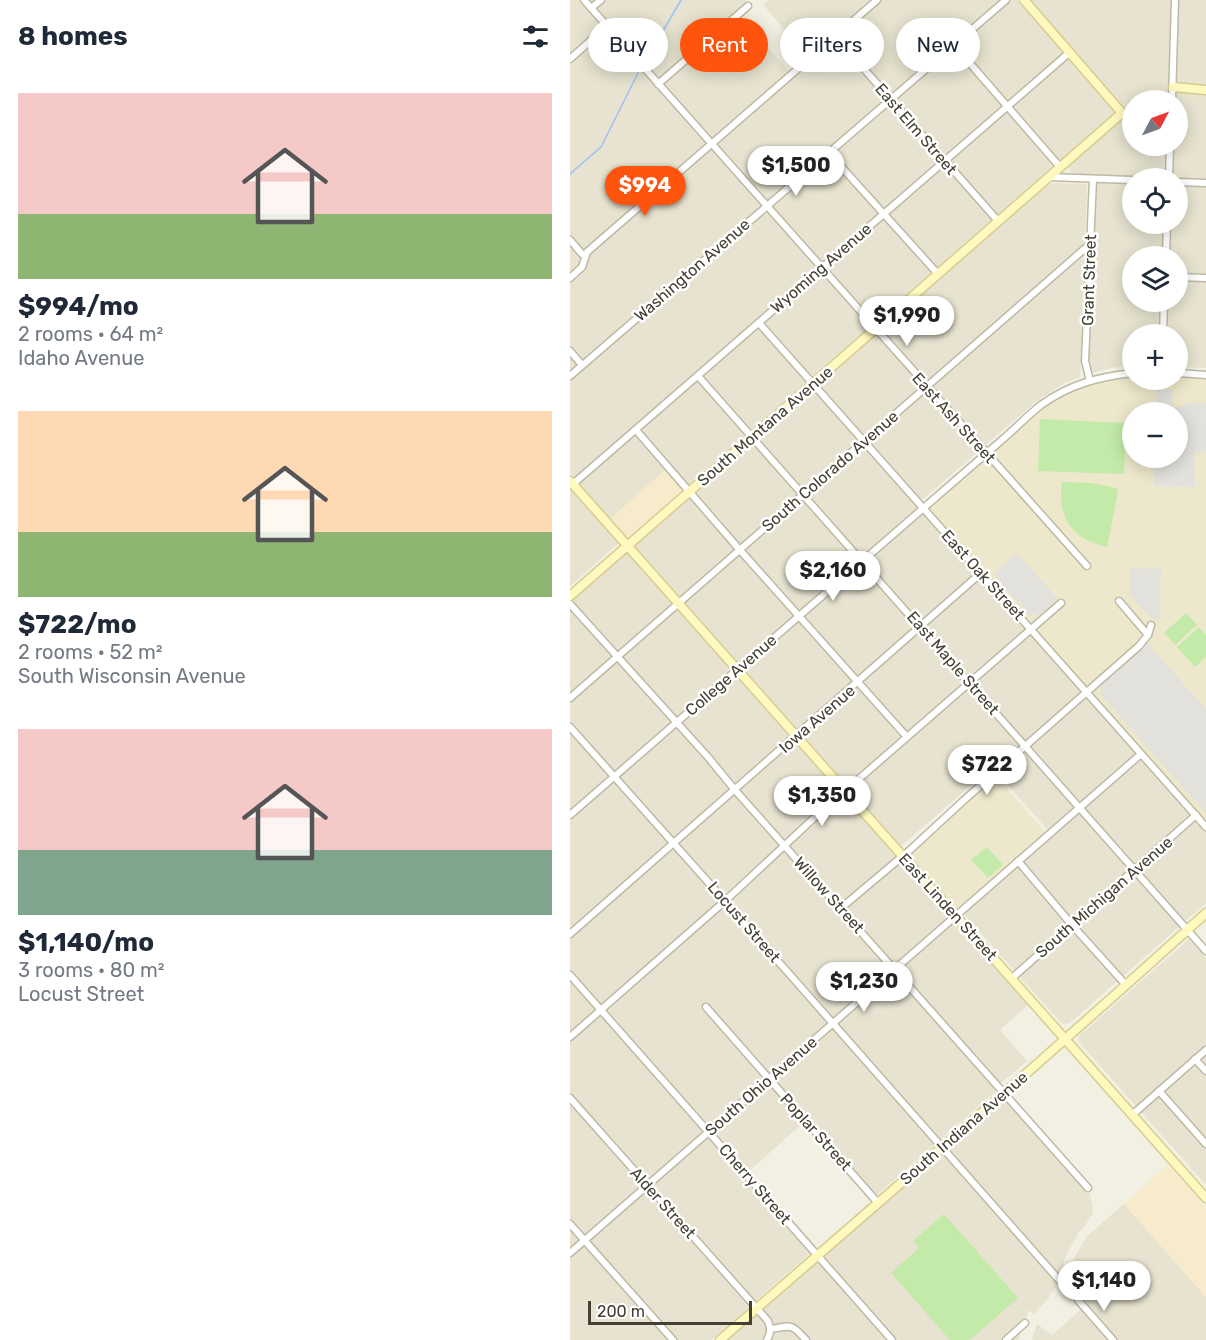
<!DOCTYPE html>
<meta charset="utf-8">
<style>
:root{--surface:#fff;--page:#f2f2f3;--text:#1f2937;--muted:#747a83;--accent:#ff540d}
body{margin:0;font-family:Rubik,sans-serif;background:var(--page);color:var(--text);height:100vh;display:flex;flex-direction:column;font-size:22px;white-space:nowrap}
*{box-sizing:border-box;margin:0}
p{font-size:20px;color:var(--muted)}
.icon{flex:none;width:33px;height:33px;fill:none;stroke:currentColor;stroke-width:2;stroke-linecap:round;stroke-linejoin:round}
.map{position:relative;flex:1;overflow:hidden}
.side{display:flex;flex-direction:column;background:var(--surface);width:570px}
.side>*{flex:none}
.hud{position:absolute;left:18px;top:18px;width:528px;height:54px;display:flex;gap:12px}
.needle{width:39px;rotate:49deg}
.buttons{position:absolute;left:552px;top:90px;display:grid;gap:12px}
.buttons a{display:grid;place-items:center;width:66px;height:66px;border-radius:50%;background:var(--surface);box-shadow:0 3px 15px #0003;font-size:30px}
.scale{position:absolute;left:18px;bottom:15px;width:164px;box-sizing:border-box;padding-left:6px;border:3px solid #444033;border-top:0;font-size:16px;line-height:21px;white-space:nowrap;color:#444033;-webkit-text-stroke:4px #fff;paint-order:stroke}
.price{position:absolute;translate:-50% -51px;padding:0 14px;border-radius:21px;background:#fff;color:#222;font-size:20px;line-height:39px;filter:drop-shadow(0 2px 3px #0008)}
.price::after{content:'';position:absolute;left:50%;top:36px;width:18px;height:14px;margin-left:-9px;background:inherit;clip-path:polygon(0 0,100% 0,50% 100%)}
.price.on{background:var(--accent);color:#fff}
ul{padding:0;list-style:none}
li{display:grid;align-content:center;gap:12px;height:318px;padding:0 18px}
li span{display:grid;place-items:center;height:186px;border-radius:0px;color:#555}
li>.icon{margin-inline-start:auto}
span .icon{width:108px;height:108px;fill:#fffc;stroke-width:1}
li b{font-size:26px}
h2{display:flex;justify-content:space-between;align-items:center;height:72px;padding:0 18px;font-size:26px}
.pill{padding:0 21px;border-radius:27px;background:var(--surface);box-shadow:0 3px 15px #0003;font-size:21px;line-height:54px}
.pill.on{background:var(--accent);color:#fff}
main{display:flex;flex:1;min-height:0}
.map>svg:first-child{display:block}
.residential{fill:#e7e3d0;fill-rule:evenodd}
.commercial{fill:#f7ebcb}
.education{fill:#ede8cb;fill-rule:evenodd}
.green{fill:#c3eaa8}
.parking{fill:#e2e1dc}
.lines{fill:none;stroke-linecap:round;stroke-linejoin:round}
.stream{stroke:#9ac2f4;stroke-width:1.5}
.street-casing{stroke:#beb9a5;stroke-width:9}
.secondary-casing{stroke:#d5cd8f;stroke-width:11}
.street{stroke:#fff;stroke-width:6}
.secondary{stroke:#fff9c0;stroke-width:8}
.labels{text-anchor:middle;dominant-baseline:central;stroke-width:5;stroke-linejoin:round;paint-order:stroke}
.street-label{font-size:16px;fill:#444033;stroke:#fff}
</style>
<main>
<section class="side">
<h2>8 homes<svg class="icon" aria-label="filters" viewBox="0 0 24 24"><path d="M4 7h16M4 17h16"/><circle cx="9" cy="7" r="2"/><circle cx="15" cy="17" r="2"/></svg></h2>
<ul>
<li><span style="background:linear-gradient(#f6c9c9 65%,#8fb573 0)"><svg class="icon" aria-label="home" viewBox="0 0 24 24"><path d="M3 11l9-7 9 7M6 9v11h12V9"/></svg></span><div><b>$994/mo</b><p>2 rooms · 64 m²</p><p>Idaho Avenue</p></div></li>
<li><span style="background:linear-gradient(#ffd9b3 65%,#8fb573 0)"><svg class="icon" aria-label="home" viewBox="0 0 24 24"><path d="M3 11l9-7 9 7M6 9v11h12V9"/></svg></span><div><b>$722/mo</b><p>2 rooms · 52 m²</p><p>South Wisconsin Avenue</p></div></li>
<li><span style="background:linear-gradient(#f6c9c9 65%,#7fa58c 0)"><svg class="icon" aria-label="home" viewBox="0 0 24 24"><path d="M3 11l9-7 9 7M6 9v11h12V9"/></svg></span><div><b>$1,140/mo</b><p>3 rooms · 80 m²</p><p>Locust Street</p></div></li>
</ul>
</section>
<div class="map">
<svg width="636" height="1340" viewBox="0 0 636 1340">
<rect width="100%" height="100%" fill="#f2f0e2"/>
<g class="residential">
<polygon points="0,0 175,0 181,7 170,17 219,71 237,55 193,5 199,0 447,0 546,111 112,490 95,471 40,519 0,473"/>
<path d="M459,0H636V368L608,367V334H562V366L541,368L521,373L518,369L525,174H503L501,172L498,167L499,164L558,113ZM562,100H608V146H562ZM562,178H608V224H562ZM562,256H608V302H562Z"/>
<polygon points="483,183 517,184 510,377 495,383 469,399 346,505 636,831 636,903 500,1023 497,1024 491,1023 393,913 482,835 422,767 331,846 64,545 470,190 476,186"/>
<polygon points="0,488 49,543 0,586"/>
<polygon points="56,552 458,1005 430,1030 457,1061 431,1083 427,1090 301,1200 233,1123 179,1171 247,1247 141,1340 0,1340 0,601"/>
<polygon points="619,939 636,958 636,1185 509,1042 509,1036"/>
<polygon points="435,1098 520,1194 523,1210 522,1215 516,1224 507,1234 508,1235 497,1253 487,1284 478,1299 464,1314 459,1310 448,1340 158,1340"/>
<polygon points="554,1204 636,1297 636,1340 462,1340 467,1324 482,1335 509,1311 519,1305 498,1279 504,1258 517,1236"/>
</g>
<g class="commercial">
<polygon points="95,470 112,490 57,538 40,519"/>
<polygon points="598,1165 636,1208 636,1297 554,1204"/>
</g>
<g class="education">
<path d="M562,373V380H608V373L636,375V827L353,508L470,406L503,388ZM562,412H608V458H562Z"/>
<polygon points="424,774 478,835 385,915 333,856"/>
</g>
<g class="green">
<polygon points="470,419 556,423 554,474 468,471"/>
<path d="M492,482L521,483L546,488L548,492L537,547C502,539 487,518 492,482Z"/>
<polygon points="616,613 627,625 605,645 594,633"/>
<polygon points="629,627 636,635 636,657 625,667 607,647"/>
<polygon points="417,847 433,865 418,878 401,860"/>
<polygon points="374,1214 448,1298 400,1340 380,1340 321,1273 349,1248 343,1241"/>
</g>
<g class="parking">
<polygon points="587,389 603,390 602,407 614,407 614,403 636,403 636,451 634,453 625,453 625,487 584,486 584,458 608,458 608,412 586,412"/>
<polygon points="447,553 488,599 467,616 464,613 460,616 423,574"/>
<polygon points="559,568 591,569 589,621 580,617 559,594"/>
<polygon points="577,643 636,709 636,813 530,694 532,689 530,685"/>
</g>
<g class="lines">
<g class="stream">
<polyline points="76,60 111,0"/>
<polyline points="0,174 31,147 68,73"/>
</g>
<g class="street-casing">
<g id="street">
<polyline points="14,0 517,566"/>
<polyline points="21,8 31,0"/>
<polyline points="265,36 428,221"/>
<polyline points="384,45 490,167"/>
<polyline points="0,59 37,26"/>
<polyline points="88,84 178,6"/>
<polyline points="602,100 605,0"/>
<polyline points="258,152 368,274"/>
<polyline points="479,177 562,180"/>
<polyline points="599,178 600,146"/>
<polyline points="608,182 636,183"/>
<polyline points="0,240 12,254 15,255"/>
<polyline points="596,256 597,224"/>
<polyline points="608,277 636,278"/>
<polyline points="0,278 12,267 17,252 307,0"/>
<polyline points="189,323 636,827"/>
<polyline points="593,334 594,302"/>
<polyline points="0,351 12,365"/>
<polyline points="608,373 636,375"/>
<polyline points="0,376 436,0"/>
<polyline points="128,376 636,951"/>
<polyline points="520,381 515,361 523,179"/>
<polyline points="66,430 169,549 337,737"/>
<polyline points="3,484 500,52"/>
<polyline points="549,601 578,635"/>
<polyline points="0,604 137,756 165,790 518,1188"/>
<polyline points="0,698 520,244"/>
<polyline points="0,727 155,901 489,1280"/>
<path d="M0,815L433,439C446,428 458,415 471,405C500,384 529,377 562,373"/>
<polyline points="448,861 502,925 556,985"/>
<polyline points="271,908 340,850 393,801 569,646 578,635 581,625"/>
<polyline points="0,934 411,573"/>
<polyline points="0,975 322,1340"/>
<polyline points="442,978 626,815"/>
<polyline points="136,1007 308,1203"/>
<polyline points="0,1037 155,901 244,818 491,603"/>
<polyline points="625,1059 636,1071"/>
<polyline points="589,1091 636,1144"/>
<path d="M0,1098L198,1321C201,1329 201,1333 197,1340"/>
<polyline points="562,1115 636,1050"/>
<polyline points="0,1224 103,1340"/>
<polyline points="0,1253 571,754"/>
<polyline points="508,1300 543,1340"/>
<path d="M201,1329C222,1325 222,1324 236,1340"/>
<polyline points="436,1340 455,1323"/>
</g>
</g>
<g class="secondary-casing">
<g id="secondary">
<polyline points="603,87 636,90"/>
<polyline points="0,481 636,1198"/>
<polyline points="0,596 552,113 454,0"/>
<path d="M150,1340C313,1199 476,1058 636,913"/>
</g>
</g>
<use href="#street" class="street"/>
<use href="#secondary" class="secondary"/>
</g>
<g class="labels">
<g class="street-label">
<text transform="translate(346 129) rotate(49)">East Elm Street</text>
<text transform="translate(251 268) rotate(-41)">Wyoming Avenue</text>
<text transform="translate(122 270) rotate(-41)">Washington Avenue</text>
<text transform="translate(519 280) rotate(-88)">Grant Street</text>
<text transform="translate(384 418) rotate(48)">East Ash Street</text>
<text transform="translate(195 426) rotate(-41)">South Montana Avenue</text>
<text transform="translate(260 471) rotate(-41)">South Colorado Avenue</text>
<text transform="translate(413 575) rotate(48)">East Oak Street</text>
<text transform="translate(383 663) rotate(49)">East Maple Street</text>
<text transform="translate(161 675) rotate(-41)">College Avenue</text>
<text transform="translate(247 719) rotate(-41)">Iowa Avenue</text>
<text transform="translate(259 895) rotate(48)">Willow Street</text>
<text transform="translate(534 897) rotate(-41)">South Michigan Avenue</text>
<text transform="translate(378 907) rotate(48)">East Linden Street</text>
<text transform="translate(174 922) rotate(49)">Locust Street</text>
<text transform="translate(191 1086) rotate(-41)">South Ohio Avenue</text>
<text transform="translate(394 1128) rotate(-41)">South Indiana Avenue</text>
<text transform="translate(246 1132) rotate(48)">Poplar Street</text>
<text transform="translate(185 1184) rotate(49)">Cherry Street</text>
<text transform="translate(93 1203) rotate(48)">Alder Street</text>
</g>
</g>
</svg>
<div class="buttons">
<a><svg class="needle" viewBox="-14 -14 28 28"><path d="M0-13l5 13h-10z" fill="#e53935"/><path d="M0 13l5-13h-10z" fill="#747a83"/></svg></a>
<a><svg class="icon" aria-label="locate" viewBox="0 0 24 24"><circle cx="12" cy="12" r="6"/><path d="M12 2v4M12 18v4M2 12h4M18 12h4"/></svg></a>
<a><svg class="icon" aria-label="layers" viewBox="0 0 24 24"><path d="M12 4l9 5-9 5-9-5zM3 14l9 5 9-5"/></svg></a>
<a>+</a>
<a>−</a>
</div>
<div class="scale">200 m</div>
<b class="price" style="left:226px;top:197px">$1,500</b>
<b class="price on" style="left:75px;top:217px">$994</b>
<b class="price" style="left:337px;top:347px">$1,990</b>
<b class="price" style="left:263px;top:602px">$2,160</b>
<b class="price" style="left:417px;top:796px">$722</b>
<b class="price" style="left:252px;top:827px">$1,350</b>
<b class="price" style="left:294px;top:1013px">$1,230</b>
<b class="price" style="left:534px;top:1312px">$1,140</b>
<div class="hud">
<a class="pill">Buy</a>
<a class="pill on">Rent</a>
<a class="pill">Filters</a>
<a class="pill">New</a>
</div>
</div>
</main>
